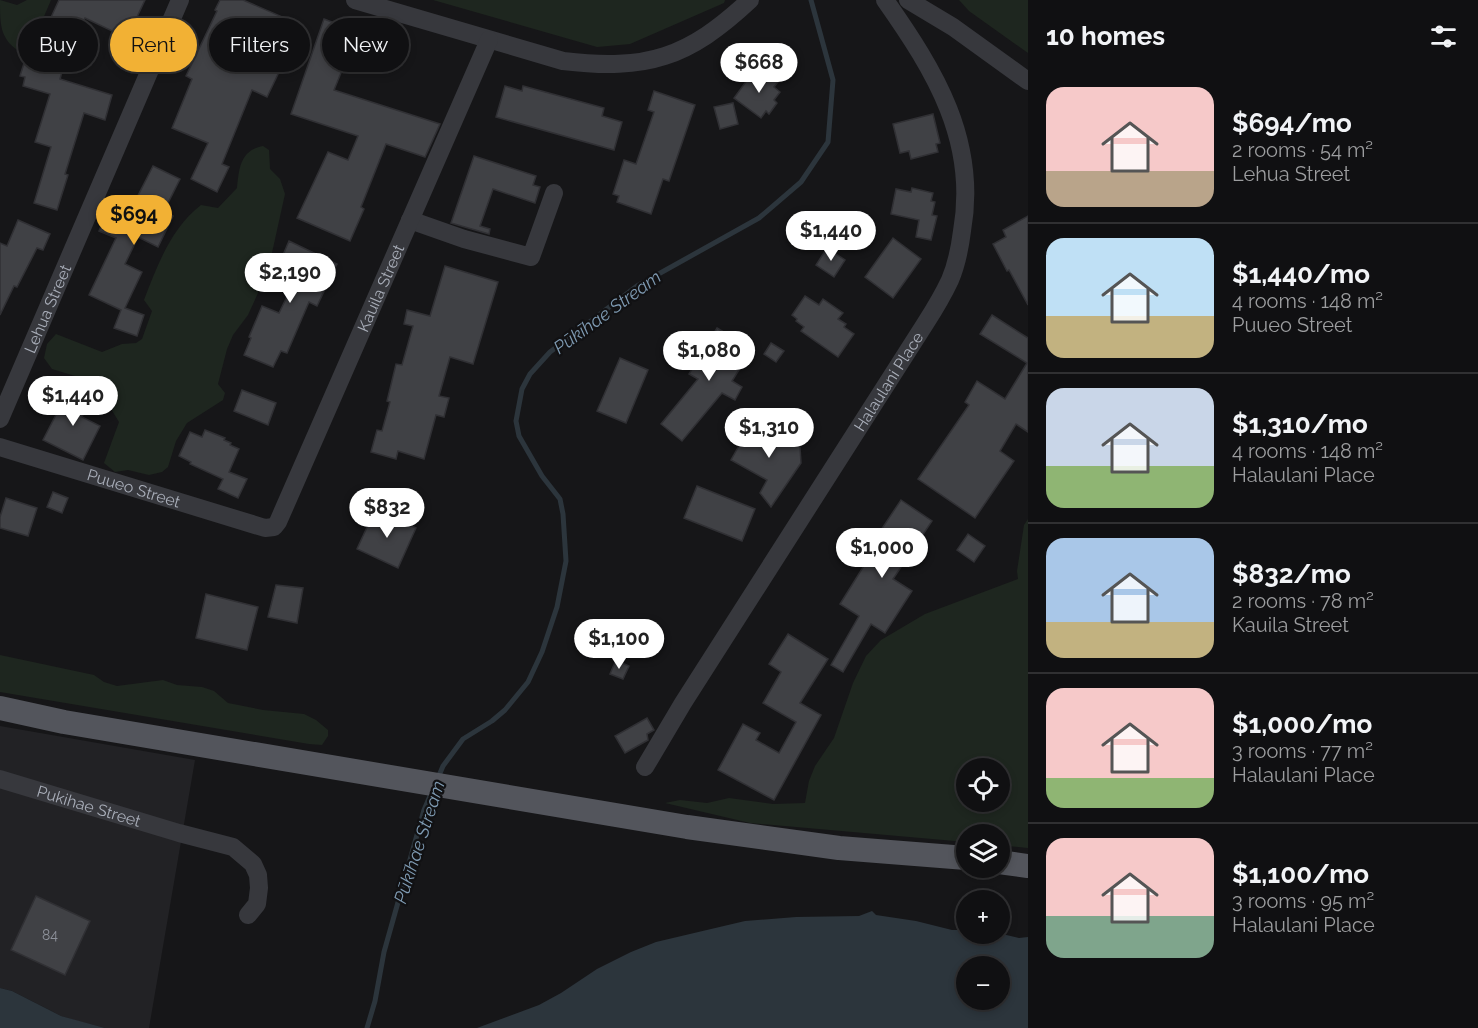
<!DOCTYPE html>
<meta charset="utf-8">
<style>
:root{--surface:#101012;--page:#19191b;--text:#f1f3f6;--muted:#9c9d9f;--line:#303032;--accent:#f2b134}
body{margin:0;font-family:Raleway,sans-serif;background:var(--page);color:var(--text);height:100vh;display:flex;flex-direction:column;font-size:22px;white-space:nowrap}
*{box-sizing:border-box;margin:0}
p{font-size:20px;color:var(--muted)}
.icon{flex:none;width:33px;height:33px;fill:none;stroke:currentColor;stroke-width:2;stroke-linecap:round;stroke-linejoin:round}
.map{position:relative;flex:1;overflow:hidden}
.panel{display:flex;flex-direction:column;background:var(--surface);width:450px}
.panel>*{flex:none}
.banner{position:absolute;left:18px;top:18px;width:570px;height:54px;display:flex;gap:12px}
.tools{position:absolute;left:956px;top:758px;display:grid;gap:12px}
.tools a{display:grid;place-items:center;width:54px;height:54px;border-radius:50%;background:var(--surface);box-shadow:0 3px 9px #0003,0 0 0 2px var(--line);font-size:30px}
.price{position:absolute;translate:-50% -51px;padding:0 14px;border-radius:21px;background:#fff;color:#222;font-size:20px;line-height:39px;filter:drop-shadow(0 2px 3px #0008)}
.price::after{content:'';position:absolute;left:50%;top:36px;width:18px;height:14px;margin-left:-9px;background:inherit;clip-path:polygon(0 0,100% 0,50% 100%)}
.price.current{background:var(--accent);color:#111}
ul{padding:0;list-style:none}
li{display:flex;align-items:center;gap:18px;height:150px;padding:0 18px}
li+li{border-top:2px solid var(--line)}
li span{display:grid;place-items:center;flex:none;width:168px;height:120px;border-radius:18px;color:#555}
li>.icon{margin-inline-start:auto}
span .icon{width:72px;height:72px;fill:#fffc;stroke-width:1}
li b{font-size:26px}
h2{display:flex;justify-content:space-between;align-items:center;height:72px;padding:0 18px;font-size:26px}
.chip{padding:0 21px;border-radius:27px;background:var(--surface);box-shadow:0 3px 9px #0003,0 0 0 2px var(--line);font-size:21px;line-height:54px}
.chip.current{background:var(--accent);color:#111}
main{display:flex;flex:1;min-height:0}
.map>svg:first-child{display:block}
.built{fill:#222225}
.green{fill:#1e261f;fill-rule:evenodd}
.water{fill:#2c353c;fill-rule:evenodd}
.lines{fill:none;stroke-linecap:round;stroke-linejoin:round}
.stream{stroke:#2c353c;stroke-width:5}
.building{fill:#404145;stroke:#303034;stroke-width:1.5}
.minor{stroke:#37383d;stroke-width:18}
.major{stroke:#53555c;stroke-width:24}
.labels{text-anchor:middle;dominant-baseline:central;stroke-width:4.5;stroke-linejoin:round;paint-order:stroke}
.number-label{font-size:14px;fill:#8e929b}
.street-label{font-size:16px;fill:#a8adb8;stroke:#111113}
.water-label{font-size:18px;font-style:italic;fill:#7f9bb3;stroke:#111113}
</style>
<main>
<div class="map">
<svg width="1028" height="1028" viewBox="0 0 1028 1028">
<rect width="100%" height="100%" fill="#161618"/>
<polygon class="built" points="0,726 195,760 149,1028 105,1028 74,1020 61,1016 12,991 0,988"/>
<g class="green">
<path d="M0,0L17,5L27,0H51L42,21L43,35L22,53C0,40 0,26 0,0Z"/>
<polygon points="433,0 725,0 724,3 630,44 597,47"/>
<polygon points="959,0 1028,0 1028,53 969,11"/>
<path d="M263,146L269,150L270,169L280,179L285,194L268,271L248,315L233,335L227,349L218,384L225,393L223,400L187,423L176,441L168,467L162,472L149,475L128,470L115,472L104,463L119,422L108,404L107,396L78,377L52,369L44,358L47,344L56,334L102,352L122,344L136,343L142,339L152,311L144,300C157,266 171,228 201,205L218,208L237,188C239,169 240,150 263,146Z"/>
<path d="M1028,519V848L999,845V834H966V842L750,823L665,803L680,800L707,803L729,798L773,804L805,803L809,781L815,766L834,738L853,683L866,656L881,640L925,614L1018,579L1017,571L1024,525ZM966,768H999V801H966Z"/>
<polygon points="0,655 94,675 104,682 117,686 163,680 177,685 202,687 214,691 228,703 263,710 304,714 316,720 328,730 328,736 322,745 309,744 0,692"/>
</g>
<g class="water">
<path d="M872,911L876,915L916,921L952,930H966V933H998L1019,938L1028,937V1028H477L539,1005L561,993L597,969L631,952L656,942L745,921L796,917L859,916ZM966,966H999V999H966Z"/>
<polygon points="0,988 12,991 61,1016 105,1028 0,1028"/>
</g>
<g class="lines">
<g class="stream">
<polyline points="438,778 443,766 463,739 492,721 505,710 528,682 542,652 557,607 566,561 563,514 560,499 542,476 519,436 516,421 522,389 530,374 550,352 637,286 759,218 801,182 828,142 833,80 811,0"/>
<polyline points="367,1028 375,1001 384,952 424,810 433,789"/>
</g>
</g>
<g class="building">
<polygon points="59,0 145,0 127,38 85,18 77,36 48,24"/>
<polygon points="220,0 243,0 294,22 286,38 294,41 267,97 252,90 222,164 229,167 217,192 191,179 208,143 172,128 192,79 186,76 217,11 215,10"/>
<polygon points="324,19 342,26 344,20 360,26 334,90 440,124 425,157 386,144 361,207 364,209 350,241 297,218 328,152 348,160 358,136 291,114"/>
<polygon points="40,50 66,58 60,79 112,95 105,120 84,113 65,174 68,175 57,210 34,203 51,147 35,142 50,94 23,86 25,77 20,76 25,60 31,62 34,52 39,54"/>
<polygon points="753,72 760,77 764,72 778,82 774,87 780,92 774,100 777,103 769,114 766,111 761,118 734,98"/>
<polygon points="505,86 522,91 523,86 604,108 602,116 622,122 614,150 496,117"/>
<polygon points="654,91 695,105 669,181 663,179 651,214 617,202 619,196 613,194 624,160 636,164 654,112 648,110"/>
<polygon points="733,103 738,124 720,129 714,107"/>
<polygon points="933,114 940,143 936,144 938,152 911,159 909,151 900,153 893,124"/>
<polygon points="474,156 536,176 533,185 540,187 535,203 493,189 480,226 490,229 489,234 451,223"/>
<polygon points="153,166 180,179 164,211 173,216 158,247 138,237 125,264 142,272 125,308 144,315 137,336 114,328 121,310 89,295 116,238 99,231 104,218 123,225"/>
<polygon points="912,188 933,193 931,201 935,202 932,215 937,216 931,240 916,237 919,220 891,214 896,189 911,192"/>
<polygon points="1028,216 1028,305 1009,270 1007,271 993,244 1006,237 1003,230"/>
<polygon points="18,220 50,234 43,250 37,248 17,287 14,286 0,315 0,243 7,246"/>
<polygon points="893,238 921,259 893,298 865,277"/>
<polygon points="289,241 337,264 317,306 309,302 287,353 281,351 273,367 244,355 251,338 249,337 262,306 279,313 296,278 277,269"/>
<polygon points="827,248 845,260 834,277 816,265"/>
<polygon points="445,266 498,282 473,364 450,357 439,396 449,398 444,417 436,415 424,459 398,451 396,459 371,452 377,430 382,431 390,402 387,401 396,364 402,365 413,326 404,324 407,310 430,316"/>
<polygon points="805,296 819,305 823,299 843,313 838,319 846,324 844,327 854,334 838,357 801,331 804,327 796,321 797,319 792,315"/>
<polygon points="992,315 1028,338 1028,432 1016,424 1000,451 1014,461 975,518 918,479 969,405 965,402 977,381 1005,399 1027,363 980,334"/>
<polygon points="717,328 752,349 732,381 742,387 735,400 722,393 682,441 661,424 698,379 689,374"/>
<polygon points="771,343 784,351 776,362 764,354"/>
<polygon points="620,358 648,370 626,423 597,411"/>
<polygon points="73,389 91,399 82,417 100,426 83,460 43,440 60,407 63,409"/>
<polygon points="242,390 276,403 268,425 234,411"/>
<polygon points="753,421 800,447 801,463 771,507 760,493 767,480 731,460"/>
<polygon points="205,430 225,438 224,440 231,443 230,445 239,449 229,472 247,479 238,498 218,489 223,479 190,464 191,462 179,456 190,432 202,437"/>
<polygon points="697,486 755,509 742,541 684,518"/>
<polygon points="53,492 68,498 62,513 47,507"/>
<polygon points="6,498 37,508 28,536 0,528 0,517"/>
<polygon points="901,500 932,521 893,579 912,591 885,633 871,624 843,672 831,665 859,616 840,604 877,545 873,542"/>
<polygon points="375,510 416,528 398,568 357,549"/>
<polygon points="968,534 985,546 974,562 957,550"/>
<polygon points="276,585 303,588 297,623 268,617"/>
<polygon points="206,594 258,607 247,650 196,638"/>
<polygon points="788,634 828,659 800,703 821,715 774,800 718,770 743,724 760,733 756,740 779,753 796,722 763,703 781,672 769,664"/>
<polygon points="616,660 629,666 623,679 610,674"/>
<polygon points="647,718 654,730 647,734 648,740 625,753 615,736"/>
<polygon points="36,896 90,921 65,975 11,950"/>
</g>
<g class="lines">
<g class="minor">
<path d="M355,0L563,61C647,71 688,58 750,0"/>
<polyline points="908,0 953,27 1028,81"/>
<polyline points="410,220 464,239 531,257 554,193"/>
<path id="s1" d="M0,419L180,0"/>
<path id="s2" d="M0,447L265,528L274,527L278,522L489,40"/>
<path id="s3" d="M645,767L683,703L925,324C934,310 943,295 950,280C956,266 960,247 962,231C978,141 935,71 885,0"/>
<path id="s4" d="M0,779L179,833L233,847L253,864L258,875L259,888L257,904L248,915"/>
</g>
<g class="major">
<polyline points="0,708 64,722 687,827 839,848 966,858"/>
<polyline points="999,862 1028,866"/>
</g>
</g>
<g class="labels">
<g class="number-label">
<text x="50" y="935">84</text>
</g>
<g class="street-label">
<text stroke="none"><textPath href="#s2" startOffset="548">Kauila Street</textPath></text>
<text stroke="none"><textPath href="#s1" startOffset="120">Lehua Street</textPath></text>
<text stroke="none"><textPath href="#s3" startOffset="456">Halaulani Place</textPath></text>
<text stroke="none"><textPath href="#s2" startOffset="140">Puueo Street</textPath></text>
<text stroke="none"><textPath href="#s4" startOffset="93">Pukihae Street</textPath></text>
</g>
<g class="water-label">
<text transform="translate(607 312) rotate(-36)">Pūkīhae Stream</text>
<text transform="translate(419 842) rotate(-72)">Pūkīhae Stream</text>
</g>
</g>
</svg>
<div class="tools">
<a><svg class="icon" aria-label="locate" viewBox="0 0 24 24"><circle cx="12" cy="12" r="6"/><path d="M12 2v4M12 18v4M2 12h4M18 12h4"/></svg></a>
<a><svg class="icon" aria-label="layers" viewBox="0 0 24 24"><path d="M12 4l9 5-9 5-9-5zM3 14l9 5 9-5"/></svg></a>
<a>+</a>
<a>−</a>
</div>
<b class="price" style="left:759px;top:94px">$668</b>
<b class="price current" style="left:134px;top:246px">$694</b>
<b class="price" style="left:831px;top:262px">$1,440</b>
<b class="price" style="left:290px;top:304px">$2,190</b>
<b class="price" style="left:709px;top:382px">$1,080</b>
<b class="price" style="left:73px;top:427px">$1,440</b>
<b class="price" style="left:769px;top:459px">$1,310</b>
<b class="price" style="left:387px;top:539px">$832</b>
<b class="price" style="left:882px;top:579px">$1,000</b>
<b class="price" style="left:619px;top:670px">$1,100</b>
<div class="banner">
<a class="chip">Buy</a>
<a class="chip current">Rent</a>
<a class="chip">Filters</a>
<a class="chip">New</a>
</div>
</div>
<section class="panel">
<h2>10 homes<svg class="icon" aria-label="filters" viewBox="0 0 24 24"><path d="M4 7h16M4 17h16"/><circle cx="9" cy="7" r="2"/><circle cx="15" cy="17" r="2"/></svg></h2>
<ul>
<li><span style="background:linear-gradient(#f6c9c9 70%,#b9a48a 0)"><svg class="icon" aria-label="home" viewBox="0 0 24 24"><path d="M3 11l9-7 9 7M6 9v11h12V9"/></svg></span><div><b>$694/mo</b><p>2 rooms · 54 m²</p><p>Lehua Street</p></div></li>
<li><span style="background:linear-gradient(#bfe0f5 65%,#c2b280 0)"><svg class="icon" aria-label="home" viewBox="0 0 24 24"><path d="M3 11l9-7 9 7M6 9v11h12V9"/></svg></span><div><b>$1,440/mo</b><p>4 rooms · 148 m²</p><p>Puueo Street</p></div></li>
<li><span style="background:linear-gradient(#c9d6e8 65%,#8fb573 0)"><svg class="icon" aria-label="home" viewBox="0 0 24 24"><path d="M3 11l9-7 9 7M6 9v11h12V9"/></svg></span><div><b>$1,310/mo</b><p>4 rooms · 148 m²</p><p>Halaulani Place</p></div></li>
<li><span style="background:linear-gradient(#a9c7e8 70%,#c2b280 0)"><svg class="icon" aria-label="home" viewBox="0 0 24 24"><path d="M3 11l9-7 9 7M6 9v11h12V9"/></svg></span><div><b>$832/mo</b><p>2 rooms · 78 m²</p><p>Kauila Street</p></div></li>
<li><span style="background:linear-gradient(#f6c9c9 75%,#8fb573 0)"><svg class="icon" aria-label="home" viewBox="0 0 24 24"><path d="M3 11l9-7 9 7M6 9v11h12V9"/></svg></span><div><b>$1,000/mo</b><p>3 rooms · 77 m²</p><p>Halaulani Place</p></div></li>
<li><span style="background:linear-gradient(#f6c9c9 65%,#7fa58c 0)"><svg class="icon" aria-label="home" viewBox="0 0 24 24"><path d="M3 11l9-7 9 7M6 9v11h12V9"/></svg></span><div><b>$1,100/mo</b><p>3 rooms · 95 m²</p><p>Halaulani Place</p></div></li>
</ul>
</section>
</main>
